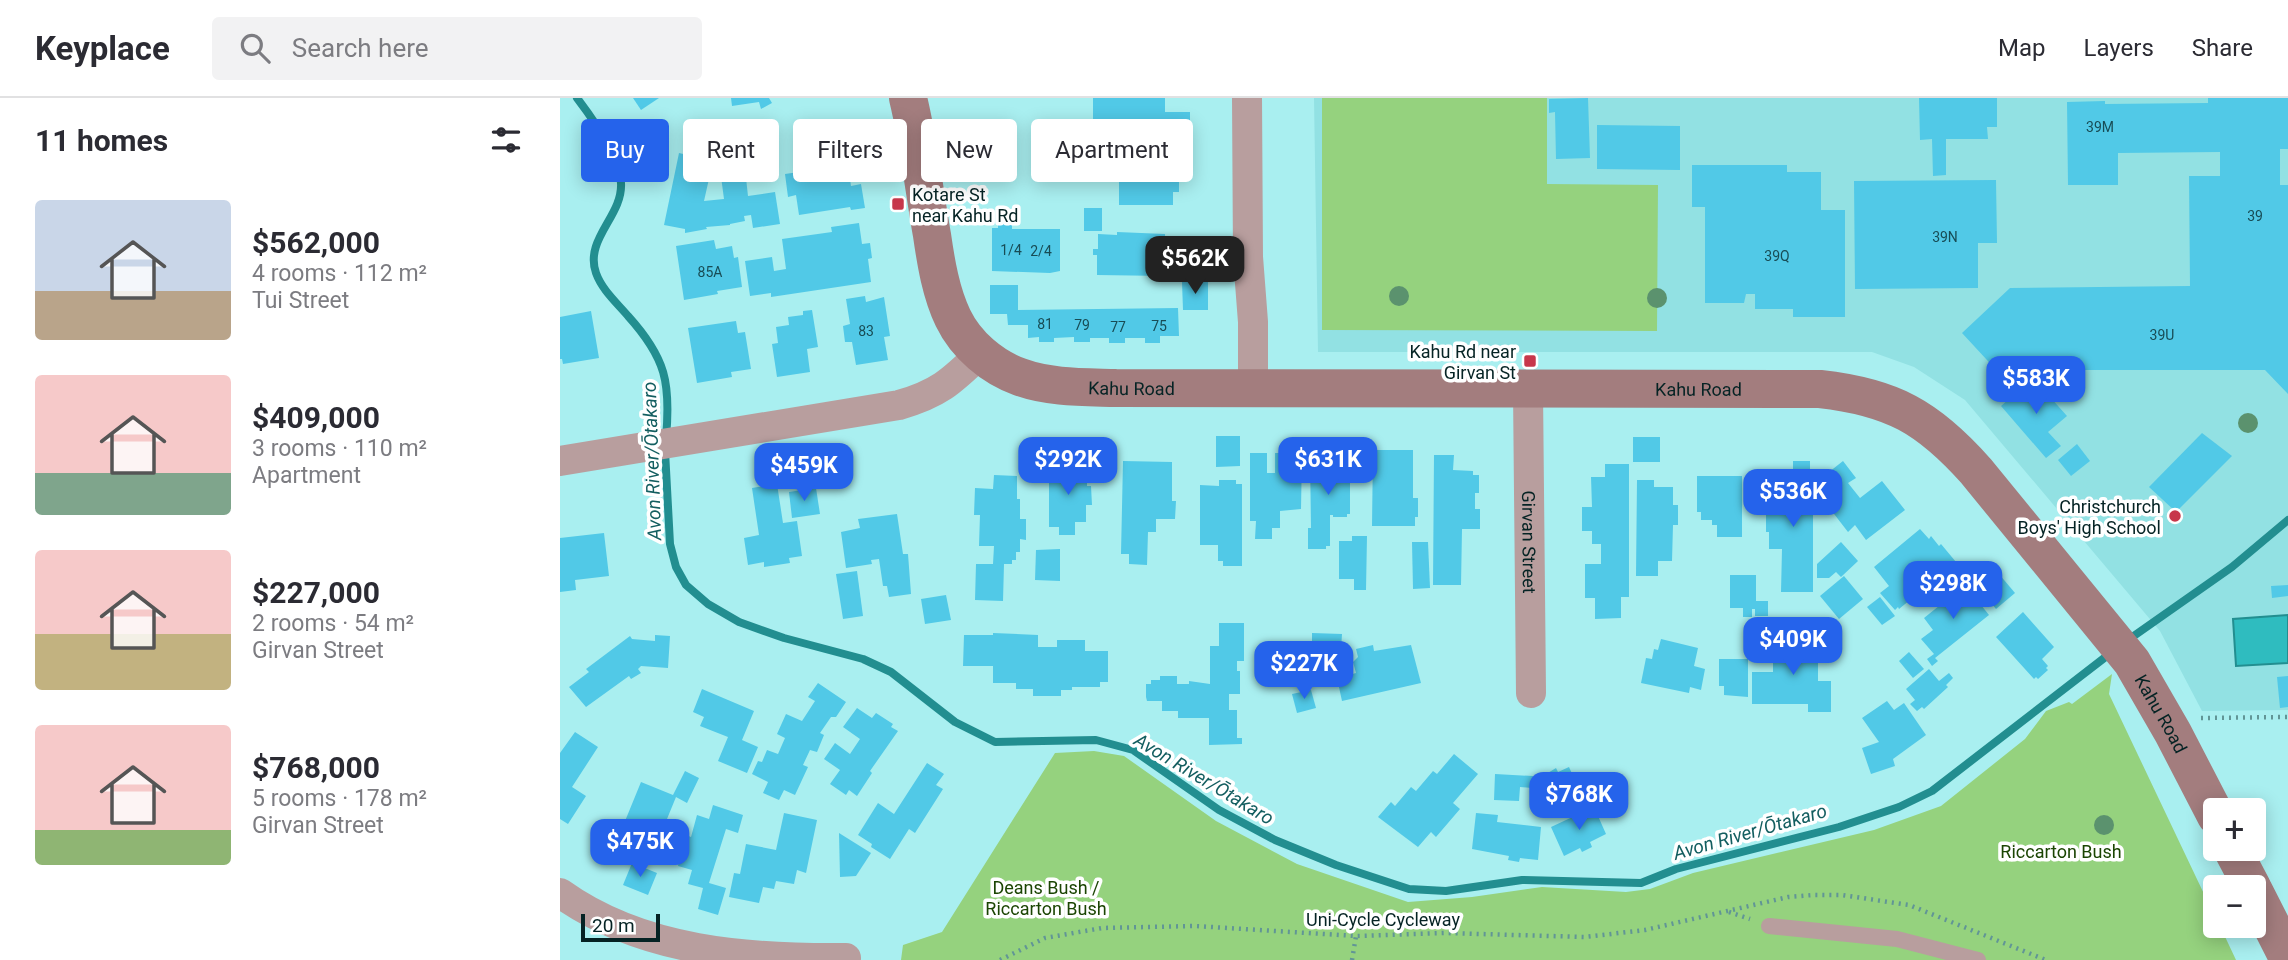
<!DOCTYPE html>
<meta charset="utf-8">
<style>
:root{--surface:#fff;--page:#f2f2f3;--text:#2b2b33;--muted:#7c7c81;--line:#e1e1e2;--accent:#2563eb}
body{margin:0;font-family:Roboto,sans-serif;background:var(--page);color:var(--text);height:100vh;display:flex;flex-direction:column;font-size:26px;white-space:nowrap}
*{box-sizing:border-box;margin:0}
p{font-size:23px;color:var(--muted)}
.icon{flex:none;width:38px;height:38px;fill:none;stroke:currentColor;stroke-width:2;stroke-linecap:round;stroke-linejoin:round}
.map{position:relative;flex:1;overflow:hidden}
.drawer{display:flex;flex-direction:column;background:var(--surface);width:560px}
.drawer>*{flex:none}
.banner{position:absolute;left:21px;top:21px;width:665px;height:63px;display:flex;gap:14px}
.buttons{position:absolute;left:1643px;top:700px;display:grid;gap:14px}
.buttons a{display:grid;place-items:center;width:63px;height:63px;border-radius:7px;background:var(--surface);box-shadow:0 4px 18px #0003;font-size:35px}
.scale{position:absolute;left:21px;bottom:18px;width:79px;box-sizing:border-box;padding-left:7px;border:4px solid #052324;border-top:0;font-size:19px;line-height:24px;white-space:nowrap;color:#052324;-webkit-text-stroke:5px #fff;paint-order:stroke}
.price{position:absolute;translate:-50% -60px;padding:0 16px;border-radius:14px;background:var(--accent);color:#fff;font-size:23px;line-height:46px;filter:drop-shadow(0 2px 4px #0008)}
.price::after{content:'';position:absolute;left:50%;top:42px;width:21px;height:16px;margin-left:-10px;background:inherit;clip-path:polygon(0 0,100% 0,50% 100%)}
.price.on{background:#222;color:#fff}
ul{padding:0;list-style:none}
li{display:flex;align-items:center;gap:21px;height:175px;padding:0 35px}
li span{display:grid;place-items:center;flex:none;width:196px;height:140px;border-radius:7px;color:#555}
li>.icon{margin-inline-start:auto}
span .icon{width:84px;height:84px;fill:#fffc;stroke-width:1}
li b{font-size:30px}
h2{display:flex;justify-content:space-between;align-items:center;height:84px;padding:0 35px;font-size:30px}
.pill{padding:0 24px;border-radius:7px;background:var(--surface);box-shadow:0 4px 18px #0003;font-size:24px;line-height:63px}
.pill.on{background:var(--accent);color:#fff}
header{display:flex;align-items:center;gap:42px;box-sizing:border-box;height:98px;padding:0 35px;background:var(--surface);border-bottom:2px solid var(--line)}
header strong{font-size:33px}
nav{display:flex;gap:38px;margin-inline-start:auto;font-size:24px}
.search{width:490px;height:63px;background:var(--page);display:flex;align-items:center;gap:18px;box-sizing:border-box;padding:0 24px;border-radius:7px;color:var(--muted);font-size:26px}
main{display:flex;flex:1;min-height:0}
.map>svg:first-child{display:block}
.built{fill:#92e1e3}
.green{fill:#95d27e}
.water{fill:#2fbcbf;stroke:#228e90;stroke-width:2}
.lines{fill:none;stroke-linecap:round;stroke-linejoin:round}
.stream{stroke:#228e90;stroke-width:8}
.building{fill:#51c9e7}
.path{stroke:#619596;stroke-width:4.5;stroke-dasharray:2 5;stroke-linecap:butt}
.service{stroke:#b89e9e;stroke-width:16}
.minor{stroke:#b89e9e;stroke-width:30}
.secondary{stroke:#a37d7e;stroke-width:38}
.tree{fill:#5b926e}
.poi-dot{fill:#c7374b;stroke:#fff;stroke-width:2.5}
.labels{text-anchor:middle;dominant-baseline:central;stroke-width:7;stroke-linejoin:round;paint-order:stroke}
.number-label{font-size:14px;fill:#184c55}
.poi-label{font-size:18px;fill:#052324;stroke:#fff;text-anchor:end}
.street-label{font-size:18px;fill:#052324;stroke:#fff}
.park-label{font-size:18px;fill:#1b4503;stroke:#fff}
.water-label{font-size:19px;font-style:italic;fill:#135e60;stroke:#fff}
</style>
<header>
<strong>Keyplace</strong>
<div class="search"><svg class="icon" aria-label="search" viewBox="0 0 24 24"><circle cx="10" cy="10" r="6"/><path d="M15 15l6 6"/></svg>Search here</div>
<nav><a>Map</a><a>Layers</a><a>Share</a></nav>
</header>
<main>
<section class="drawer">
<h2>11 homes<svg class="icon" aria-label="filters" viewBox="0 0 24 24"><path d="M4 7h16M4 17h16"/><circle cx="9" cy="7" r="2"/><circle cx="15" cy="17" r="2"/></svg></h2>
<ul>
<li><span style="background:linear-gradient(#c9d6e8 65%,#b9a48a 0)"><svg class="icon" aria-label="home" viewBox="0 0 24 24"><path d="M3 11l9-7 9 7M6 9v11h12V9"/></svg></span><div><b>$562,000</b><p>4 rooms · 112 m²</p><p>Tui Street</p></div></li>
<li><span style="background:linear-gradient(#f6c9c9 70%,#7fa58c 0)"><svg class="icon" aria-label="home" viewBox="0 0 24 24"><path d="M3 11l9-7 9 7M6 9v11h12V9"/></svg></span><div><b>$409,000</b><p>3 rooms · 110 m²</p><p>Apartment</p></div></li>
<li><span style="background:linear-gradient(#f6c9c9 60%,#c2b280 0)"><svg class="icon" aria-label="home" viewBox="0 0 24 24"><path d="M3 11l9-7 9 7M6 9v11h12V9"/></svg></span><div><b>$227,000</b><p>2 rooms · 54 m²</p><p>Girvan Street</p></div></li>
<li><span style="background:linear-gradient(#f6c9c9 75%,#8fb573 0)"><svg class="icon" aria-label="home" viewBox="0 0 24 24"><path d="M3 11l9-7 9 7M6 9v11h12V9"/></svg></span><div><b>$768,000</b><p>5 rooms · 178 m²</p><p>Girvan Street</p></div></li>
</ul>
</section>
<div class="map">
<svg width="1728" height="862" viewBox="0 0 1728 862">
<rect width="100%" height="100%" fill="#a9eff0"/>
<polygon class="built" points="754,0 1728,0 1728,612 1642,613 1600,533 1405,302 1354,269 1312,254 758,254"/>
<g class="green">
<polygon points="762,0 987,0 987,86 1098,87 1097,233 762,232"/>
<polygon points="1552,576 1549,596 1655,819 1656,828 1660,828 1676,862 341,862 343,847 382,834 495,655 534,653 564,658 656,723 737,766 848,804 912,799 982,789 1066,794 1090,791 1133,775 1314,732 1381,708 1465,641 1486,613 1509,604 1512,606"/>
</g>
<polygon class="water" points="1728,517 1728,565 1676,568 1673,521"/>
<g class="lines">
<g class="stream">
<path d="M17,0C33,21 60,59 61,85C63,118 24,141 36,175C42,192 57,205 68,218C106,260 111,285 106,340"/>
<polyline points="105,353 110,446 116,469 126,487 148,506 179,524 224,540 303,561 331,574 395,624 435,644 536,642 573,652 659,712 715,742 776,767 849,791 886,793 962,782 1081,785 1116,771 1279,729 1339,709 1372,693 1552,554"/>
<polyline points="1568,542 1672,469 1728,422"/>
</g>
</g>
<g class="building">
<polygon points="73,0 99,0 81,12"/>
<polygon points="171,0 209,0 212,5 201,11 199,4 172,8"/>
<polygon points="533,0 605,0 605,14 630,14 630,34 546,35 546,31 533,31"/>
<polygon points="1028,0 1030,60 996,61 995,14 989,15 989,1"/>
<polygon points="1359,0 1437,0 1437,29 1427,29 1428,41 1386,41 1386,77 1373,78 1372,41 1360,42"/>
<polygon points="1648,0 1728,0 1728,51 1720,51 1720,87 1728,87 1728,296 1705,272 1468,272 1451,288 1402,235 1450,190 1630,188 1629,78 1660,78 1660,54 1558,55 1558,87 1508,87 1507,4 1545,3 1545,6 1648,5"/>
<polygon points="1037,27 1120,28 1120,72 1037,71"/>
<polygon points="561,40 562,53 528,54 528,41"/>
<polygon points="575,50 612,50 612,67 619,67 619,94 613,94 613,107 559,107 559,76 575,73"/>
<polygon points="119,55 153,63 144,103 164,101 160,71 184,62 188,98 215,94 220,126 193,130 191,117 184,118 185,123 170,126 170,127 146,129 147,131 125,135 125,131 104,127"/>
<polygon points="288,67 291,88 301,86 305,110 291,112 290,109 239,117 236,97 228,99 225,76"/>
<polygon points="1132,67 1227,67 1227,74 1261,74 1261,112 1285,112 1285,219 1233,219 1233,211 1195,211 1195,196 1186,196 1184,205 1145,205 1145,109 1132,109"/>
<polygon points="1436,82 1437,145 1418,145 1418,190 1295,191 1294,83"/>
<rect x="524" y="110" width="18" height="23"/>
<polygon points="299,125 302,146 310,145 312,160 308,161 311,184 211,199 211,195 190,198 185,163 212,159 214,173 226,171 222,141 272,134 271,129"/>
<polygon points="438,126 452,126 452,131 500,131 500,173 490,175 432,173 432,130 438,130"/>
<polygon points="557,134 605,136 606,178 537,177 537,157 533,157 533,151 538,151 538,136 557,137"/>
<polygon points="154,142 156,151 172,148 174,160 178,159 182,189 157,193 158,196 124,202 116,148"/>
<polygon points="622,184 648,184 648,212 623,212"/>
<polygon points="430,187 458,187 458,212 618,210 619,238 600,238 600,245 585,245 585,240 565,240 565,245 549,245 549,240 530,240 530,244 514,244 514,239 494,240 494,244 479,244 479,239 468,240 468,227 448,227 447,216 430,216"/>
<polygon points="305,198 306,204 324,199 330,238 324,239 328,262 296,267 292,244 285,244 283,228 290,226 286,201"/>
<polygon points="252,212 258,249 247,251 250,274 217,279 212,246 218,245 216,229 229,227 228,219 243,217 243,213"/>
<polygon points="31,213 39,260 3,266 2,261 0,261 0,219"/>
<polygon points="176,223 178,235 185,234 191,271 171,274 172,279 137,285 128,230"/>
<polygon points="1473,280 1507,318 1488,334 1501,348 1486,360 1441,308"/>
<polygon points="1642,335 1672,358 1616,414 1589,389"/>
<polygon points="656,338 680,338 680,368 656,369"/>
<rect x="1073" y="339" width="27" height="25"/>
<polygon points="1517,346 1530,363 1511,378 1498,362"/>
<polygon points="813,352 853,352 853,400 858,400 858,419 855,419 855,428 812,428"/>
<polygon points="690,355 707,355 707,375 715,375 715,355 742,355 741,411 720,413 720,430 712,430 712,441 695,441 696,423 690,423"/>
<polygon points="874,357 894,357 893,372 913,373 913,377 919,377 919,395 915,395 915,411 920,411 920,431 902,431 901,487 873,487"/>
<polygon points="750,358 770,358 770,361 790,361 790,371 793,371 794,384 790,384 790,416 787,416 787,419 773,419 773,417 770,417 770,448 766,448 766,451 748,451 748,430 751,430"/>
<polygon points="563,363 612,364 612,403 616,403 615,421 596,421 596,434 588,434 587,467 569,466 569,456 561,456"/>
<polygon points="1233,363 1250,363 1250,375 1244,375 1244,383 1253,383 1253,494 1221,494 1222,451 1209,451 1209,434 1206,434 1206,411 1210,411 1210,387 1217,387 1217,382 1233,382"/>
<polygon points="1283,363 1296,380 1288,385 1300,400 1322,383 1345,412 1306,442 1295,427 1288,434 1271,412 1278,406 1259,382"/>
<polygon points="511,364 511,370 527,370 527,388 531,388 532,407 526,407 526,424 515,424 515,437 499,437 499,429 489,429 489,365"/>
<polygon points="1045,366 1069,366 1069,499 1061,499 1061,520 1035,521 1035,500 1025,500 1025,466 1041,466 1041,446 1032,446 1032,433 1022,433 1022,409 1032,409 1031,379 1045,379"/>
<polygon points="434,377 457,378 457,401 460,401 460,421 466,421 466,442 460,441 460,454 456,454 456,462 452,462 452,466 444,466 443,503 415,502 416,466 433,466 434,448 419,448 420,417 414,417 415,390 433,391"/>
<polygon points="1137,378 1182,378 1182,439 1157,439 1157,427 1152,427 1152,422 1141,422 1141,414 1137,414"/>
<polygon points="659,382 676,382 676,386 682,386 682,468 663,468 663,463 658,463 658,447 640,447 640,387 659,388"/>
<polygon points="1077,382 1094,382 1094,389 1113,389 1113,407 1118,407 1118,427 1113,427 1112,463 1098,463 1098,478 1076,478"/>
<polygon points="217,386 223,425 237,423 242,458 229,460 230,465 204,469 204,464 188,467 184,440 199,437 192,390"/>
<polygon points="256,390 260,416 232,420 229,394"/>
<polygon points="337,416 343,456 348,456 351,496 329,499 327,488 323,488 319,461 311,462 312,466 286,470 281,434 300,430 298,421"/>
<polygon points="1360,431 1369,441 1371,438 1379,448 1381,446 1396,464 1339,511 1338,509 1335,512 1320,495 1329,488 1314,469"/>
<polygon points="44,435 49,478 15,482 16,492 0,494 0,440"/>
<polygon points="792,438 807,438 806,492 794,492 794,481 779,481 779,443 792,443"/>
<polygon points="852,444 868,444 870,490 853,491"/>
<polygon points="1281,444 1298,463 1281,479 1276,474 1269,480 1257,480 1257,466"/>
<polygon points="500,451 500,483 475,482 476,452"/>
<polygon points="297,473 303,518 283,521 276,476"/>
<polygon points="1439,476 1455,495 1436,511 1420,491"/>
<polygon points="1170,477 1196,477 1196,503 1208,503 1208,518 1195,518 1195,511 1192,511 1192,519 1183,519 1183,510 1170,510"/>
<polygon points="1284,478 1303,501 1279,521 1260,498"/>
<polygon points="1405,487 1429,517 1375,560 1378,563 1372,568 1367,561 1374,556 1361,541 1373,532 1364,520"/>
<polygon points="1728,487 1728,498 1712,500 1711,488"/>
<polygon points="386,497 391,522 365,526 361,501"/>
<polygon points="1320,499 1335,518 1322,527 1307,509"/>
<polygon points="1463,514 1494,549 1482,561 1488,568 1486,570 1488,572 1478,581 1476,579 1474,581 1436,539"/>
<polygon points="659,525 684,525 684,563 677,563 677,573 680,573 680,596 669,596 669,612 677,612 677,640 682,640 682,646 649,647 649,620 618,620 618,613 602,613 602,603 587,603 586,599 586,586 591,586 591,582 600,582 600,578 617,578 617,586 629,586 629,583 650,586 650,548 659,548"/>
<polygon points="433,535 478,537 478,549 497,549 497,542 525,542 525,553 548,553 548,584 540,584 540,589 512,589 512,592 501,592 501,598 473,598 473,591 456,591 456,585 433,585 433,568 403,568 404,537 433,537"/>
<polygon points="752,535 782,536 781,553 752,552"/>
<polygon points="95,537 110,538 108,570 81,568 78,571 81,575 71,581 69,578 26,609 9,589 29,574 26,571 70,538 72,541 95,543"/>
<polygon points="1258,539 1258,583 1271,583 1271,614 1248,614 1248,606 1192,606 1192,574 1213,574 1213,540"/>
<polygon points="1101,541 1138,550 1134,568 1145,571 1141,592 1130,589 1129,595 1081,585 1086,560 1092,561 1094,551 1098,552"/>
<polygon points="813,547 814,553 851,547 861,585 782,603 777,580 796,575 793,564 798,559 796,551"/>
<polygon points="1349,554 1364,571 1353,580 1339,563"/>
<polygon points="1159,561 1188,561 1188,599 1164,597 1164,588 1159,588"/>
<polygon points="1369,571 1379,583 1389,575 1393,580 1386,587 1388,589 1364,611 1362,609 1357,613 1350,606 1355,602 1346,591"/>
<polygon points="1728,578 1728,609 1720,610 1717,579"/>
<polygon points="258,585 286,604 276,619 271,619 260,635 264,637 257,654 250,652 243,667 248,669 235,697 224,692 219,702 203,695 208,684 192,676 198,663 202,664 207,652 218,656 225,640 217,636 226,616 242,623 255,603 248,599"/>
<polygon points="142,591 194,613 182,642 198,649 187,675 158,663 168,639 140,628 144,619 133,614"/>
<polygon points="751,592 756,610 737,615 732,596"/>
<polygon points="1327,603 1334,612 1344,605 1366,637 1333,661 1335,668 1311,676 1302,650 1319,644 1302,620"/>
<polygon points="297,610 312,620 316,615 333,626 331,629 338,633 310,673 312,675 297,698 289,692 286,697 270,686 280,672 264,661 275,645 290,656 300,641 283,629"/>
<polygon points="15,634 38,649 12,689 26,698 8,726 0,721 0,655"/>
<polygon points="894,656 918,676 893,705 900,711 876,739 871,734 858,749 818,719 831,704 835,708 851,689 856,693 873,673 877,676"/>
<polygon points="367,665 384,676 376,687 383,691 355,735 349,731 330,761 311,749 312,746 298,737 318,705 334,716"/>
<polygon points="1009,669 1019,691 1007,697 1009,700 990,705 978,681 996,670 998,674"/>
<polygon points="125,673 139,680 127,705 116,699 89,765 53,750 56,744 51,742 57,726 63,728 81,684 113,697"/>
<polygon points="935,676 973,678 972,690 960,689 959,703 934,702"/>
<polygon points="153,707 183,717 178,735 166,731 149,785 166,790 158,817 138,811 143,790 128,786 132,772 118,768 126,737 131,739 137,717 149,721"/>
<polygon points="1034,709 1046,736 1030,744 1032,749 1022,754 1020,750 1004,758 991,729"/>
<polygon points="224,715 257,722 246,775 237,772 234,786 216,783 214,791 203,789 199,805 169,799 174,775 180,776 186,746 216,752"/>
<polygon points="916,715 938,717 937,724 981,729 978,762 960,760 959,764 948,762 949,758 912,751"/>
<polygon points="279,735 311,755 296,778 280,779"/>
<polygon points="72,765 97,775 88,797 63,787"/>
</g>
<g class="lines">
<g class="path">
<polyline points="1641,620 1728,619"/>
<polyline points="1169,814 1190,821"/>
<polyline points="440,862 485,840 542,830 635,828 796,838 885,835 1025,839 1085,832 1228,799 1253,797 1282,797 1349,807 1486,862"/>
<polyline points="792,862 796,838"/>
</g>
<polyline class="service" points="1209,828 1337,841 1418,862"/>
<g class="minor">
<polyline points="687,0 688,159 693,224 693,290"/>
<path id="s1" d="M968,292L971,595"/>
<path d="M0,363L339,307C378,296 391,284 420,256"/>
<path d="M0,795C82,854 188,861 286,860"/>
</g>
<g class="secondary">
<path id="s2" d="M348,0C359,45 364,92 372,137C376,165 381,195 393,220C406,247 432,269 460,279C490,290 524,289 556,290L1260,291C1332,299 1368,319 1416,373L1572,564L1613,635L1656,718"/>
<polyline points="1672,751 1692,789"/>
<polyline points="1694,793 1728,860"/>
</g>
</g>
<g class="tree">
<circle cx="839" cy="198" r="10"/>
<circle cx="1097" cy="200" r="10"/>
<circle cx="1688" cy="325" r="10"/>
<circle cx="1544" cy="727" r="10"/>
</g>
<g class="poi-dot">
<rect x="331" y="99" width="14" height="14" rx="3.5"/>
<rect x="963" y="256" width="14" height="14" rx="3.5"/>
<circle cx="1615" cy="418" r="7"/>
</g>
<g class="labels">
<g class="number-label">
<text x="1540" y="29">39M</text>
<text x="1695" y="118">39</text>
<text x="1385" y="139">39N</text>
<text x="451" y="152">1/4</text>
<text x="481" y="153">2/4</text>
<text x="1217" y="158">39Q</text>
<text x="150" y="174">85A</text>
<text x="485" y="226">81</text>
<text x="522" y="227">79</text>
<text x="599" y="228">75</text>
<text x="558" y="229">77</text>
<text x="306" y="233">83</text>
<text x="1602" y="237">39U</text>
</g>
<g class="poi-label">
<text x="352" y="96" text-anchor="start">Kotare St<tspan x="352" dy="21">near Kahu Rd</tspan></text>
<text x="956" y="253">Kahu Rd near<tspan x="956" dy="21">Girvan St</tspan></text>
<text x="1601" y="408">Christchurch<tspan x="1601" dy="21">Boys' High School</tspan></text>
</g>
<g class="street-label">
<text stroke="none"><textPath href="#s2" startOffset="429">Kahu Road</textPath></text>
<text stroke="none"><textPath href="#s2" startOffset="996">Kahu Road</textPath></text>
<text stroke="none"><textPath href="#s1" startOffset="152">Girvan Street</textPath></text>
<text stroke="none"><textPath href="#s2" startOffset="1605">Kahu Road</textPath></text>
<text x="823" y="821">Uni-Cycle Cycleway</text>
</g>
<g class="park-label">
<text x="1501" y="753">Riccarton Bush</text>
<text x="486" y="789">Deans Bush /<tspan x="486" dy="21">Riccarton Bush</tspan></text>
</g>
<g class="water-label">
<text transform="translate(92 363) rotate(-92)">Avon River/Ōtakaro</text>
<text transform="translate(644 681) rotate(31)">Avon River/Ōtakaro</text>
<text transform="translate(1190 734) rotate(-16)">Avon River/Ōtakaro</text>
</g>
</g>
</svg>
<div class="buttons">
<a>+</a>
<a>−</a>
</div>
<div class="scale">20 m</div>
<b class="price on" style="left:635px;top:198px">$562K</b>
<b class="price" style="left:1476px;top:318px">$583K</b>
<b class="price" style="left:508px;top:399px">$292K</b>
<b class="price" style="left:768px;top:399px">$631K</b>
<b class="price" style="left:244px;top:405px">$459K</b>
<b class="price" style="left:1233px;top:431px">$536K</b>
<b class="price" style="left:1393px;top:523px">$298K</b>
<b class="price" style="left:1233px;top:579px">$409K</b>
<b class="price" style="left:744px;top:603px">$227K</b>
<b class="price" style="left:1019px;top:734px">$768K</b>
<b class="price" style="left:80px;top:781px">$475K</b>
<div class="banner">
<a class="pill on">Buy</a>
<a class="pill">Rent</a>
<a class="pill">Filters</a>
<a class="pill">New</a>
<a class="pill">Apartment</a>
</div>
</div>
</main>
